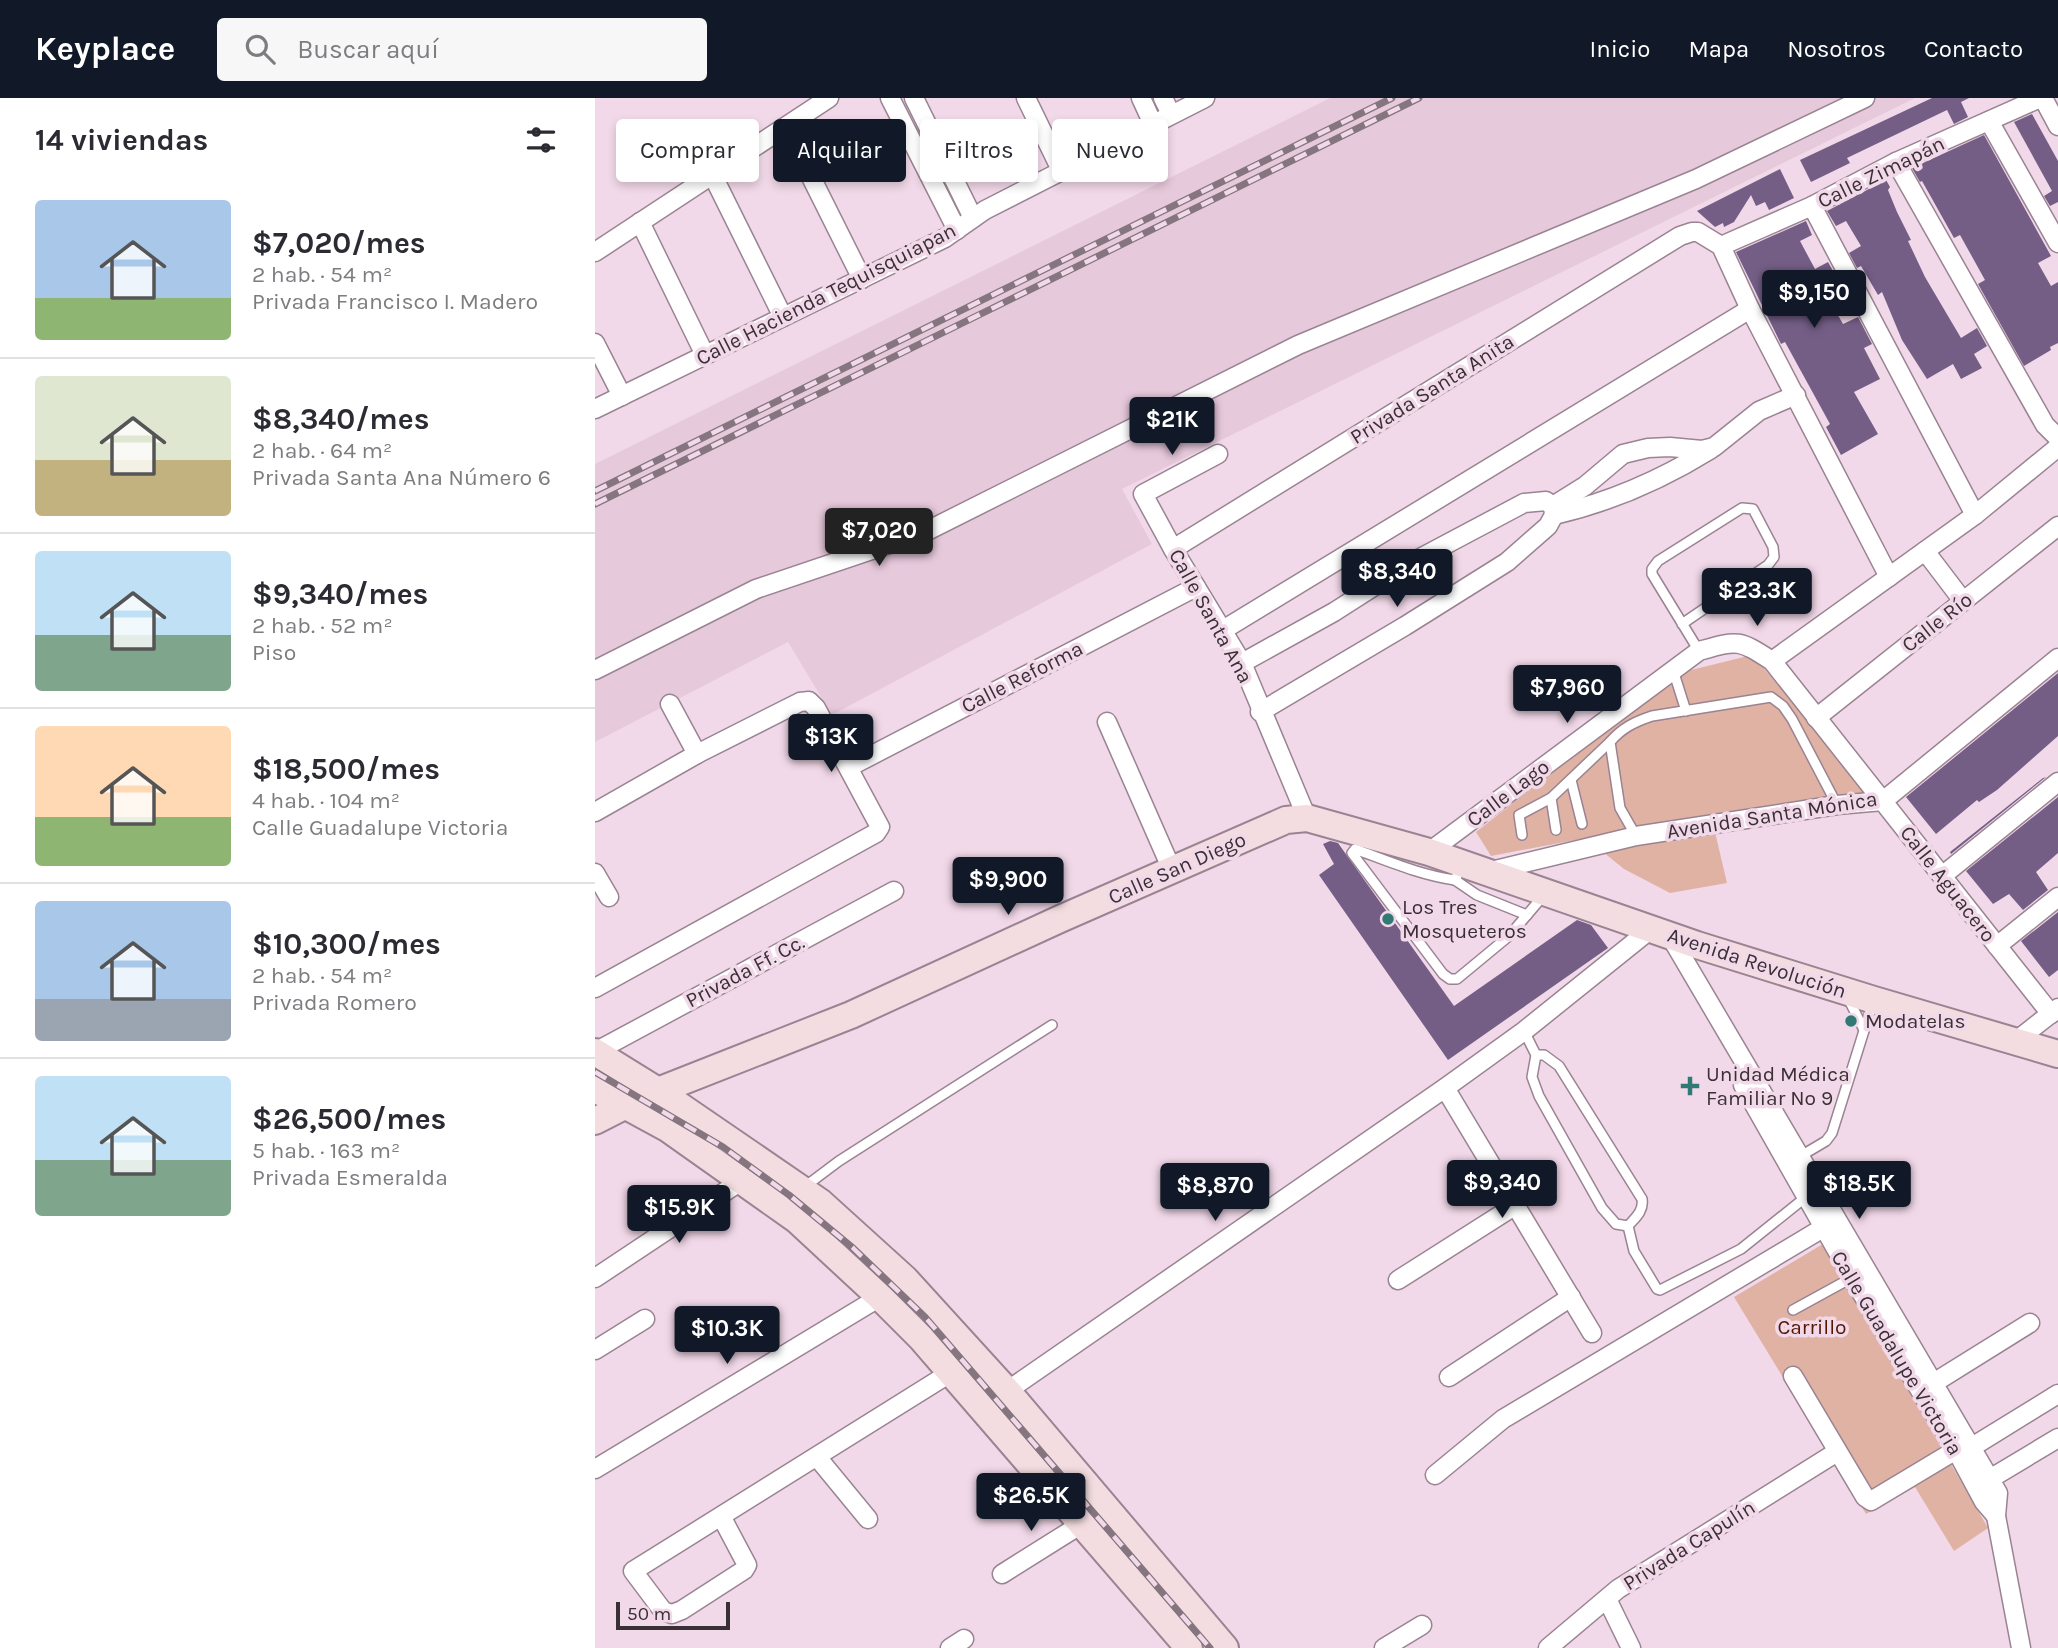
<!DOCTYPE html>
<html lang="es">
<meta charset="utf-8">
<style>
:root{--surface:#fff;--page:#f7f7f7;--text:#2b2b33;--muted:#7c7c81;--line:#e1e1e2;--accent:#111827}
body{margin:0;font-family:Karla,sans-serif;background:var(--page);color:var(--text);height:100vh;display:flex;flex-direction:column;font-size:26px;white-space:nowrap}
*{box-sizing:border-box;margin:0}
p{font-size:23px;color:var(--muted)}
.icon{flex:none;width:38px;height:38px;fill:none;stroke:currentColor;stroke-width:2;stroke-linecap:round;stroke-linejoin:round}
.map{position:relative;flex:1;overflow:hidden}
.drawer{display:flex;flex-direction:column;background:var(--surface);width:595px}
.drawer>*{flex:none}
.top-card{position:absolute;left:21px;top:21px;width:665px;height:63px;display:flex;gap:14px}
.scale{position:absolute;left:21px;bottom:18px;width:114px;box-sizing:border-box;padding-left:7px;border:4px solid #393036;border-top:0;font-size:19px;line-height:24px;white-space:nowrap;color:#393036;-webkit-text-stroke:5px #f2d9e9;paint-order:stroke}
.price{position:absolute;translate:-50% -60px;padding:0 16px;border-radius:7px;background:var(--accent);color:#fff;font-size:23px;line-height:46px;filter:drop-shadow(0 2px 4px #0008)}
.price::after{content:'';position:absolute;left:50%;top:42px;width:21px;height:16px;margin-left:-10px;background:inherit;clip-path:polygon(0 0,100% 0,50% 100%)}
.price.active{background:#222;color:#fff}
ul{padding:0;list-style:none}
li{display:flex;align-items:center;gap:21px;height:175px;padding:0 35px}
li+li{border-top:2px solid var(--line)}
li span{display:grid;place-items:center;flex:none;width:196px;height:140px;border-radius:7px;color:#555}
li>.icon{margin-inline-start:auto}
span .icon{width:84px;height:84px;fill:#fffc;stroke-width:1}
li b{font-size:30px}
h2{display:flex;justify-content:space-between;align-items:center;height:84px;padding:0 35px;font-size:30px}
.pill{padding:0 24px;border-radius:7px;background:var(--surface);box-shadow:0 4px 10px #0003;font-size:24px;line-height:63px}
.pill.active{background:var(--accent);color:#fff}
header{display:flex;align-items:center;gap:42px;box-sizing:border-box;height:98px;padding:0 35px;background:var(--accent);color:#fff}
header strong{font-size:33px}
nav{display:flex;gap:38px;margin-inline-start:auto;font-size:24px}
.search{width:490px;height:63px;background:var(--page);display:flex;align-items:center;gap:18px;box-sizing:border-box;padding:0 24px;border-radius:7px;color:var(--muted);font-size:26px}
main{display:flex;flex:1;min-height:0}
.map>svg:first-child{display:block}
.built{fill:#e7c9dc}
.green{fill:#e0b2a3}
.building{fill:#745e86}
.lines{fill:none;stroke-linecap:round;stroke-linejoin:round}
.lane-casing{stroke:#9a8392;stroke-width:12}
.street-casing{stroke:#9a8392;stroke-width:21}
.secondary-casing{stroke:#9a8392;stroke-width:30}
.lane{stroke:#fff;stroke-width:9}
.street{stroke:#fff;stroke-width:18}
.secondary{stroke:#f4dde1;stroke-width:26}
.rail-casing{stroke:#84757f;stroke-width:7}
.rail{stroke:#f2d9e9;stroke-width:4.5;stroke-dasharray:13;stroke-linecap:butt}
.poi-dot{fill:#307975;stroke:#f2d9e9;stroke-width:2.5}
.labels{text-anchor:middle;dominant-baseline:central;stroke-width:7;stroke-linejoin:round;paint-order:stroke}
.street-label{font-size:21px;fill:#393036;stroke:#f2d9e9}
.poi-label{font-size:21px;fill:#393036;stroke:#f2d9e9;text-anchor:start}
.park-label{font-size:21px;fill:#531601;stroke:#f2d9e9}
</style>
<header>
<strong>Keyplace</strong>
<div class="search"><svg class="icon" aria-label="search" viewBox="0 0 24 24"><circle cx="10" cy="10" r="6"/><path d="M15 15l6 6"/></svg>Buscar aquí</div>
<nav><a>Inicio</a><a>Mapa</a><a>Nosotros</a><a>Contacto</a></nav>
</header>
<main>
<section class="drawer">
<h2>14 viviendas<svg class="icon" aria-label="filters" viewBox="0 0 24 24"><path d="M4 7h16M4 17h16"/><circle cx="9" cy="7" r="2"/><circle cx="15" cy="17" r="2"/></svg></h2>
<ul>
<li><span style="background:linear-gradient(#a9c7e8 70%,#8fb573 0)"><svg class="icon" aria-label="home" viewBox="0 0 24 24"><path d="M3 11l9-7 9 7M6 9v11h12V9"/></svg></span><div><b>$7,020/mes</b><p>2 hab. · 54 m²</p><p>Privada Francisco I. Madero</p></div></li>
<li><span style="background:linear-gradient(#dfe7d0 60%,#c2b280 0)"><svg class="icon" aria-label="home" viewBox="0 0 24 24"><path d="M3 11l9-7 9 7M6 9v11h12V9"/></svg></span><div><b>$8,340/mes</b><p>2 hab. · 64 m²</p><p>Privada Santa Ana Número 6</p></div></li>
<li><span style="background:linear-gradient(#bfe0f5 60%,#7fa58c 0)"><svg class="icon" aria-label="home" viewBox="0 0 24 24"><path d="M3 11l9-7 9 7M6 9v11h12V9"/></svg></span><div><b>$9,340/mes</b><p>2 hab. · 52 m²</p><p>Piso</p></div></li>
<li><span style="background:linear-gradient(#ffd9b3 65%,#8fb573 0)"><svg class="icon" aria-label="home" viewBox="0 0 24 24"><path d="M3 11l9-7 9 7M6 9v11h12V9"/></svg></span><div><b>$18,500/mes</b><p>4 hab. · 104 m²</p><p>Calle Guadalupe Victoria</p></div></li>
<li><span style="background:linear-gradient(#a9c7e8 70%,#9aa5b1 0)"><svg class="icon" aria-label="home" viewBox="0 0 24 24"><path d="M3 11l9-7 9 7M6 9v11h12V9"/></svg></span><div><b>$10,300/mes</b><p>2 hab. · 54 m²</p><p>Privada Romero</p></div></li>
<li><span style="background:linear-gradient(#bfe0f5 60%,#7fa58c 0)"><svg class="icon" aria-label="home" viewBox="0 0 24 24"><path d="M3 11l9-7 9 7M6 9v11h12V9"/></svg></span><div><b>$26,500/mes</b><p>5 hab. · 163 m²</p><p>Privada Esmeralda</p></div></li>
</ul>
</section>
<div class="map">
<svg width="1463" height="1550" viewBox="0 0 1463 1550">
<rect width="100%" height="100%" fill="#f2d9e9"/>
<polygon class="built" points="735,0 1320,0 527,391 557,446 237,617 193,544 0,644 0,366"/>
<g class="green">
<polygon points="1157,557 1272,687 1270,697 1116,717 1132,785 1075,795 1029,771 1008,754 1032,749 1028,733 896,758 881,734 1084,575"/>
<polygon points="1228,1146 1393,1430 1359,1453 1320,1389 1271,1416 1139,1199"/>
</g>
<g class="building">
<polygon points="1337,0 1374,0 1366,4 1373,19 1359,26 1352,12 1252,60 1255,65 1216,84 1205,62"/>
<polygon points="1437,16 1463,63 1463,104 1455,108 1449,98 1457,93 1419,24"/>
<polygon points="1389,37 1456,158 1443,165 1456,188 1463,184 1463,245 1455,249 1456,252 1429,268 1383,186 1390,182 1365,137 1359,140 1327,83 1325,84 1317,70"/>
<polygon points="1185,71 1199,100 1174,112 1170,104 1161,108 1156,97 1139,124 1129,129 1128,125 1120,129 1102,113"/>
<polygon points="1291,82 1295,89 1293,92 1302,114 1316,142 1313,143 1330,179 1366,240 1382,230 1392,248 1379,256 1387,270 1366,281 1358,266 1332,281 1307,242 1287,194 1283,197 1266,168 1262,170 1254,155 1266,148 1251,123 1241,128 1232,113"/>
<polygon points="1211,123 1217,137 1205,143 1220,171 1233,164 1247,189 1239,193 1243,200 1236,205 1248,226 1263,219 1277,246 1269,250 1285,281 1259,294 1283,336 1246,357 1231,329 1235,326 1190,244 1186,246 1185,244 1141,154"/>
<polygon points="1463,575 1463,638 1402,692 1384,704 1382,702 1341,736 1311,699"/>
<polygon points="1451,679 1356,756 1355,754 1448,680"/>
<polygon points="1463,699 1463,755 1441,774 1453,792 1428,812 1414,796 1398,806 1371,773"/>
<polygon points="735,743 743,745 859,908 982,822 996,827 1013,850 853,962 724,777 739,766 728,746"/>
<polygon points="1463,814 1463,872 1454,879 1426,843"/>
</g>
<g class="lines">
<g class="lane-casing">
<g id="lane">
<polyline points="1087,526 1173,467 1179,459 1178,449 1158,411 1147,410 1063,463 1057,471 1057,476 1104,553"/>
<polyline points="1078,572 1091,613"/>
<polyline points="976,682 987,726"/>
<polyline points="956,700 961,732"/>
<polyline points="927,737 924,717 956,700 1015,644"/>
<path d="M1041,738L1025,710L1015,644C1027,630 1039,624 1057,618L1176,599L1188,608L1197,621L1242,707"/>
<path d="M866,769L860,782C825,777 793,763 760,751L757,755L848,876L855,881H862L914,838L949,797"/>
<polyline points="860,782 882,797 932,817"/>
<polyline points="1253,900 1269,932"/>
<path d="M929,933L941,957L937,979L944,998L1007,1110L1021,1126L1033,1128C1040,1120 1049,1113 1047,1101L964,968L949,957H941"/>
<polyline points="1204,1059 1231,1043 1237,1035 1278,904"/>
<polyline points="208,1090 244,1063 457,927"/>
<polyline points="1033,1128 1039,1153 1062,1191 1065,1192 1146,1151 1211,1099"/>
<polyline points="1198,1212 1260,1178"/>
</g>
</g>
<g class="street-casing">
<g id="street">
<polyline points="295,0 362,132"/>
<polyline points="319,0 378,120"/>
<polyline points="431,0 466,72"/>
<polyline points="546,0 558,26"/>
<polyline points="568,0 576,16"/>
<polyline points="1448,0 1463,28"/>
<polyline points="1394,23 1463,145"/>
<polyline points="191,29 267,181"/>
<polyline points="1301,64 1450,327 1463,340"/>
<polyline points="118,78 188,219"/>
<polyline points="1217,108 1380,417"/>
<polyline points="45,124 110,257"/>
<polyline points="1126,148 1217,108 1301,64 1445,0"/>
<polyline points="0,154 234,0"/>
<polyline points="0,245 27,298"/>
<polyline points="0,311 350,140 390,112 610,0"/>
<polyline points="623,356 548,396 578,451 647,565 712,720"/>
<path d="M959,417C1016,404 1066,382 1116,351"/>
<polyline points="578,451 1085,138 1097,134 1103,134 1126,148 1155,211 1294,479"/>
<polyline points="1330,453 1368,503"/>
<polyline points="628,532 1155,211"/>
<polyline points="1177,563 1380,417 1463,349"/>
<polyline points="647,565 739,514 814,466 929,405 951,403 958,408"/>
<polyline points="0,572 161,491 330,434 703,247 1101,81 1270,0"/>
<polyline points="75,606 102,656"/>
<polyline points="665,614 810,528 912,464 953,428 959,417 958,408 990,388 1028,356 1053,350 1075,349 1107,352 1119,349 1164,313 1201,297"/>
<polyline points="1221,620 1463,428"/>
<polyline points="512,624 577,772"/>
<polyline points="254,669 601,489"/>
<polyline points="0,714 102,656 205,604 214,603 221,610 285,729 281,735 0,890"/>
<path d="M834,754L1104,553C1143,542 1143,541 1177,563L1456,916"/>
<polyline points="892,774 1041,738 1242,707 1288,703 1463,560"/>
<polyline points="0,775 14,799"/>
<polyline points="1347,778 1463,684"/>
<polyline points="1075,838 1403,1395 1401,1418 1426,1550"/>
<polyline points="1402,848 1463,799"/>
<polyline points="1421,943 1463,910"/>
<polyline points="0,954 299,793"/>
<polyline points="1148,987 1257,1179 1361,1352 1389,1404 1401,1418"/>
<polyline points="850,990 997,1235"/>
<polyline points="0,1180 146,1083"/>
<polyline points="803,1182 921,1107"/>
<polyline points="0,1252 50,1221"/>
<polyline points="1198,1278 1270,1399 1276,1403 1361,1352 1377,1349 1463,1296"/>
<polyline points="854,1279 976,1199"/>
<polyline points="1337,1286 1435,1225"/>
<polyline points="412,1293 850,990 929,933 1056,831"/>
<polyline points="222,1359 273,1421"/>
<polyline points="0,1371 285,1199"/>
<polyline points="840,1377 908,1321 1228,1130"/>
<polyline points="1388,1385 1463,1340"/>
<polyline points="126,1418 152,1467 149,1472 87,1512 77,1516 68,1513 38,1473 355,1275"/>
<polyline points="407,1476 485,1427"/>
<polyline points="1012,1501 1036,1550"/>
<polyline points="355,1550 369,1541"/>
<polyline points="789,1550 827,1527"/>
<polyline points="953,1550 1023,1491 1242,1354"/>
</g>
</g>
<g class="secondary-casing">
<g id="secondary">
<polyline points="0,954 63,993 225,1104 310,1181 412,1293 630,1550"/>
<polyline points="0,991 72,1030 202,1122 285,1199 326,1240 594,1550"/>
<polyline points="0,1023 45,1000 256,917 465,821 691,722 712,720 834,754 1102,847 1279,902 1463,956"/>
</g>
</g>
<use href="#lane" class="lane"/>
<use href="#street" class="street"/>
<use href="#secondary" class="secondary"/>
<g class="rail-casing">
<g id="rail">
<polyline points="0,393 797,0"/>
<polyline points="0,406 824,0"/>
<polyline points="0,974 128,1049 194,1097 258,1150 330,1219 615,1550"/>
</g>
</g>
<use href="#rail" class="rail"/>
</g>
<g class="poi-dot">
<circle cx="793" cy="821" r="7"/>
<circle cx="1256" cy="923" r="7"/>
<path d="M1091.5 977.5h7v7h7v7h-7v7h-7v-7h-7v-7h7z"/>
</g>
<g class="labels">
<g class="street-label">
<text transform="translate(1286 74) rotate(-26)">Calle Zimapán</text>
<text transform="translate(231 196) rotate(-27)">Calle Hacienda Tequisquiapan</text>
<text transform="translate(837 291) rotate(-32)">Privada Santa Anita</text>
<text transform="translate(616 518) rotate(61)">Calle Santa Ana</text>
<text transform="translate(1342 524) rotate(-38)">Calle Río</text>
<text transform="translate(427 579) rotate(-27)">Calle Reforma</text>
<text transform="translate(913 695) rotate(-37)">Calle Lago</text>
<text transform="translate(1177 717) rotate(-9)">Avenida Santa Mónica</text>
<text transform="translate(582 770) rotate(-24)">Calle San Diego</text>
<text transform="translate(1353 786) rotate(52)">Calle Aguacero</text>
<text transform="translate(1162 865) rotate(18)">Avenida Revolución</text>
<text transform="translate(150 873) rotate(-28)">Privada Ff. Cc.</text>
<text transform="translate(1302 1255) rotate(59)">Calle Guadalupe Victoria</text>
<text transform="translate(1094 1447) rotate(-32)">Privada Capulín</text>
</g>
<g class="poi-label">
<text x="807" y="809">Los Tres<tspan x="807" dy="24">Mosqueteros</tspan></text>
<text x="1270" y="923">Modatelas</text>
<text x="1111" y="976">Unidad Médica<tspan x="1111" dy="24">Familiar No 9</tspan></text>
</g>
<g class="park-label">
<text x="1217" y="1229">Carrillo</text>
</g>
</g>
</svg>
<div class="scale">50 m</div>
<b class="price" style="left:1219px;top:232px">$9,150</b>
<b class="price" style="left:577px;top:359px">$21K</b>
<b class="price active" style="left:284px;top:470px">$7,020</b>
<b class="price" style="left:802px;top:511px">$8,340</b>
<b class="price" style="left:1162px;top:530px">$23.3K</b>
<b class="price" style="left:972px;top:627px">$7,960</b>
<b class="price" style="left:236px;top:676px">$13K</b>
<b class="price" style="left:413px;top:819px">$9,900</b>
<b class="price" style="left:907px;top:1122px">$9,340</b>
<b class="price" style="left:1264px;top:1123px">$18.5K</b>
<b class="price" style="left:620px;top:1125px">$8,870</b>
<b class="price" style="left:84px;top:1147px">$15.9K</b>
<b class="price" style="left:132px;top:1268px">$10.3K</b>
<b class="price" style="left:436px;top:1435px">$26.5K</b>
<div class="top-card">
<a class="pill">Comprar</a>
<a class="pill active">Alquilar</a>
<a class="pill">Filtros</a>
<a class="pill">Nuevo</a>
</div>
</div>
</main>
